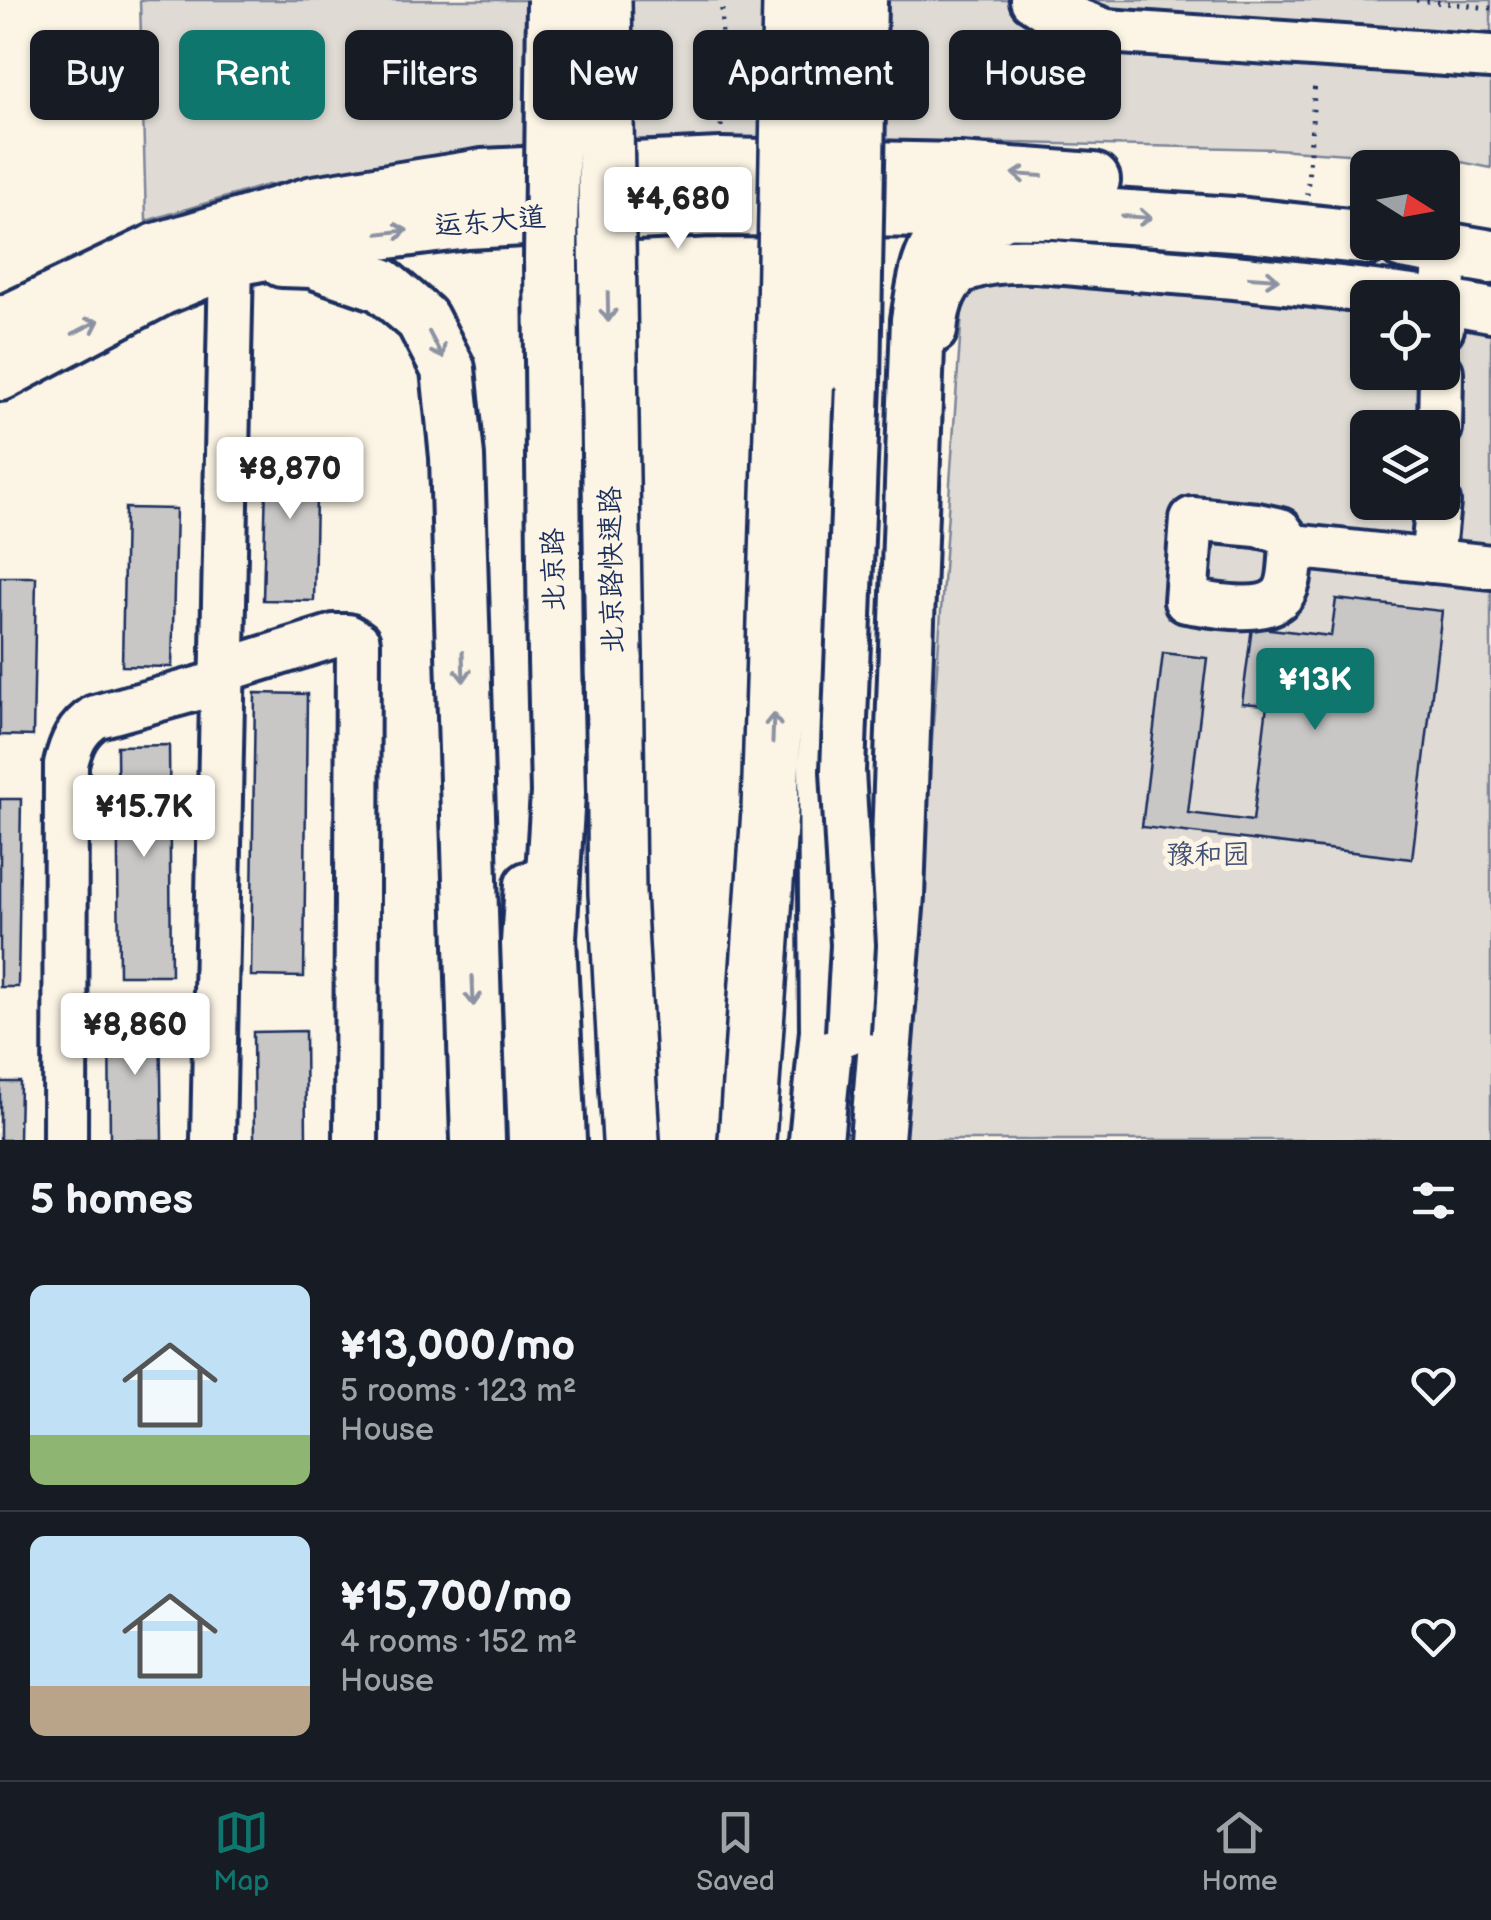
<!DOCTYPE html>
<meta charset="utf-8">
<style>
:root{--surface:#171b24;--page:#20242c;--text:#f1f3f6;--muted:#9ea1a6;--line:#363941;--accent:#0f766e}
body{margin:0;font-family:"Balsamiq Sans","LXGW WenKai TC",sans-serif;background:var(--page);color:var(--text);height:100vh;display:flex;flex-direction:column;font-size:38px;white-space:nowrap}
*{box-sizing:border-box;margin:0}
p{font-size:32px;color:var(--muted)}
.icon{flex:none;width:55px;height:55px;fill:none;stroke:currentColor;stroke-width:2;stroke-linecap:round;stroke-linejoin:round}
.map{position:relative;height:1140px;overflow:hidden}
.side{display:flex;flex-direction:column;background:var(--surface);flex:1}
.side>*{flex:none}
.hud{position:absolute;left:30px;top:30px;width:1432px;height:90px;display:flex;gap:20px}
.needle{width:65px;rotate:101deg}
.controls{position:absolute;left:1350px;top:150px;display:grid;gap:20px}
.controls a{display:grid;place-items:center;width:110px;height:110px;border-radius:15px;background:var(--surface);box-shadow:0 2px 8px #0004;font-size:50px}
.price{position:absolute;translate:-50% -85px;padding:0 22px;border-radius:10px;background:#fff;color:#222;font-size:32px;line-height:65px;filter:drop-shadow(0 2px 5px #0008)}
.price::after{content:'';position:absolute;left:50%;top:60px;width:30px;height:22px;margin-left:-15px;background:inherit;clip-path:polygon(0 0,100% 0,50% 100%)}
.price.active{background:var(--accent);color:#fff}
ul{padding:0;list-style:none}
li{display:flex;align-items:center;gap:30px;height:250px;padding:0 30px}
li+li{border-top:2px solid var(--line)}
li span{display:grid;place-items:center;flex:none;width:280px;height:200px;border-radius:15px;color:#555}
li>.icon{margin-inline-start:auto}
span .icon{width:120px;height:120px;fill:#fffc;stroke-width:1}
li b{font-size:42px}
h2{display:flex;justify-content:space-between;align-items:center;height:120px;padding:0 30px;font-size:42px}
.pill{padding:0 35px;border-radius:15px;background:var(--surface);box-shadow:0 2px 8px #0004;font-size:35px;line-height:90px}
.pill.active{background:var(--accent);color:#fff}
.dock{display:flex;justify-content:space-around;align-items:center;height:140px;border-top:2px solid var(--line);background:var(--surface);font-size:28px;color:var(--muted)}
.dock a{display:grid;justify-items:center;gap:5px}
.dock .active{color:var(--accent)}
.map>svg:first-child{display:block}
.green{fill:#dfdbd4;stroke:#7d8599;stroke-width:2.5;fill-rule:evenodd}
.building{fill:#c8c7c6;stroke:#1b2f5e;stroke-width:2.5}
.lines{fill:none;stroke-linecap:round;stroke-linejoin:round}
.minor-casing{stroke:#1b2f5e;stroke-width:50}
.major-casing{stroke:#1b2f5e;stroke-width:60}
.highway-casing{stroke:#1b2f5e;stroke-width:62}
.path{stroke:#1b2f5e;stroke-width:5;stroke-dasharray:2.5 8;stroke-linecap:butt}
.minor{stroke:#fcf5e5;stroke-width:42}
.major{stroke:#fcf5e5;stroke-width:52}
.highway{stroke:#fcf5e5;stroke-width:55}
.minor-bridge-casing{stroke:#1b2f5e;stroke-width:50;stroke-linecap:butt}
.major-bridge-casing{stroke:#1b2f5e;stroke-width:60;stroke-linecap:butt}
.highway-bridge-casing{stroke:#1b2f5e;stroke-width:62;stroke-linecap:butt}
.minor-bridge{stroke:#fcf5e5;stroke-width:42}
.major-bridge{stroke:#fcf5e5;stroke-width:52}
.highway-bridge{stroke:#fcf5e5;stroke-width:55}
.oneway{stroke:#8c92a2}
.labels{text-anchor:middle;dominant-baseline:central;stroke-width:10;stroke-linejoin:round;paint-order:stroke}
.street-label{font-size:28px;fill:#1b2f5e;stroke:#fcf5e5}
.park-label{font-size:28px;fill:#425176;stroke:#fcf5e5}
</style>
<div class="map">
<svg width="1491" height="1140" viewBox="0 0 1491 1140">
<rect width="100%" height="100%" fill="#fcf5e5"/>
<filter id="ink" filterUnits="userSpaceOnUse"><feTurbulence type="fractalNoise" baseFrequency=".01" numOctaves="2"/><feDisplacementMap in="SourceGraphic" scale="20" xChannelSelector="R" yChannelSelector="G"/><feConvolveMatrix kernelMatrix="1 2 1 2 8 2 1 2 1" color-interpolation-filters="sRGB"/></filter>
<g filter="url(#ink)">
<g class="green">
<polygon points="140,0 1491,0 1491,168 1461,162 1276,149 968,142 708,137 528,144 267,185 146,221"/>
<path d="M1022,281L1207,289L1367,310L1368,372H1442L1443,320L1491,327V1140H904L964,283ZM1368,428H1442V502H1368Z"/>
</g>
<g class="building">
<polygon points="267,442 317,443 314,601 263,600"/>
<polygon points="125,508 176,509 172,667 122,666"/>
<polygon points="0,577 36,577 33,736 0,735"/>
<polygon points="1336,599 1442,611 1412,859 1142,827 1163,653 1207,658 1188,813 1253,821 1267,705 1242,703 1252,627 1331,636"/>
<polygon points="255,693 307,694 304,977 251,976"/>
<polygon points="169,745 171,975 119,975 117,746"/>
<polygon points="0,799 21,799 18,987 0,987"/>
<polygon points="109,1015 160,1015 162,1140 110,1140"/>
<polygon points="305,1031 306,1140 254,1140 253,1032"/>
<polygon points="0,1082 20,1082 19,1140 0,1140"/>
</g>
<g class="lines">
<g class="minor-casing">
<g id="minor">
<polyline points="1032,0 1044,8 1106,31 1491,57"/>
<polyline points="1442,301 1491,310"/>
<polyline points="1442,328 1445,248"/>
<path d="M935,331C937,307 945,277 970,268C1007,254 1068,264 1107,267C1212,274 1316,284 1420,298"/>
<polyline points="1440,428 1441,372"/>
<path d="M1292,546C1290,562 1292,587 1279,598C1261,615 1208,604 1186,601L1192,519L1257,525L1280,530L1292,546L1491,567"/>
<polyline points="1432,561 1438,502"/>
<polyline points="222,671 334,636 348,636 358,642 356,1140"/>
<polyline points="527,884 523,943 530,1140"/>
<path d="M65,1140L66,764C71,743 77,729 95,717L222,682"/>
<polyline points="213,1140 231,260"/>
</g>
</g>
<g class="major-casing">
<g id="major">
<polyline points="1403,242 1491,257"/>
<polyline points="282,260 312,261 382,285 422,319 448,369 457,457 478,1140"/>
<polyline points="0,325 157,250 314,203 482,176 721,165 959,170 1093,180"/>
<polyline points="0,374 160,289 231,260 341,238 467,222 710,209 1054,212 1247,225 1368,238"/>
<polyline points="555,660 558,793 549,938 559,1140"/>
<polyline points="816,1140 827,1031 825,763 831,362"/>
<path d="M877,1140L897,896L918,320C927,265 930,221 996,216"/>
</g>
</g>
<g class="highway-casing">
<g id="highway">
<polyline points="614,657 617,893 631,1140"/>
<polyline points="747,1140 770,811 784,368"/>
</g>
</g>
<g class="path">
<polyline points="1416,0 1491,8"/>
<polyline points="721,127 722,0"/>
<polyline points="1307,195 1315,81"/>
</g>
<use href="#minor" class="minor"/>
<use href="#major" class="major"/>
<use href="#highway" class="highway"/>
<g class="minor-bridge-casing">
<polyline id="minor-bridge" points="848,1033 853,945 843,771 858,384 865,0"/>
</g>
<g class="major-bridge-casing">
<g id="major-bridge">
<polyline points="554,0 551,260 555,660"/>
<polyline points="831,362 837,0"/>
</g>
</g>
<g class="highway-bridge-casing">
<g id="highway-bridge">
<polyline points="603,0 614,657"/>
<polyline points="784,368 791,0"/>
</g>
</g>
<use href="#minor-bridge" class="minor-bridge"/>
<use href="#major-bridge" class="major-bridge"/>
<use href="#highway-bridge" class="highway-bridge"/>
</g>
<defs><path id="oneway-shaft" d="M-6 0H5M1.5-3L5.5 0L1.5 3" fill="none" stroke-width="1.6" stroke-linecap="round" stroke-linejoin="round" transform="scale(2.5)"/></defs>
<g class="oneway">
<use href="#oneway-shaft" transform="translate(1027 175) rotate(-176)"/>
<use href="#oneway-shaft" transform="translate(1137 217) rotate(4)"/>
<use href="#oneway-shaft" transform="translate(393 232) rotate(-7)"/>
<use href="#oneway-shaft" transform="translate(1264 278) rotate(4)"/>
<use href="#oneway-shaft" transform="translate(608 307) rotate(89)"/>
<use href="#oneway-shaft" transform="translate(86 327) rotate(-27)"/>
<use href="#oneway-shaft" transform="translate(436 345) rotate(62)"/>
<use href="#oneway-shaft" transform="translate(463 667) rotate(88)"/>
<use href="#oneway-shaft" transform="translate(773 728) rotate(-88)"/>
<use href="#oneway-shaft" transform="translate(473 991) rotate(88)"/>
</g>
</g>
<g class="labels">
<g class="street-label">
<text transform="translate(490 222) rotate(-5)">运东大道</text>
<text transform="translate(554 570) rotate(-91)">北京路</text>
<text transform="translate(612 570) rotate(-91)">北京路快速路</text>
</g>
<g class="park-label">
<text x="1208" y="855">豫和园</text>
</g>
</g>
</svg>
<div class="controls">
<a><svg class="needle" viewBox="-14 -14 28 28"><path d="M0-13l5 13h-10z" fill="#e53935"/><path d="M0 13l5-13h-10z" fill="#9ea1a6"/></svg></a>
<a><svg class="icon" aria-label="locate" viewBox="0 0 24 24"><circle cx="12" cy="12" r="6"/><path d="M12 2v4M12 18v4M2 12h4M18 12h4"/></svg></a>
<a><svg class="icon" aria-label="layers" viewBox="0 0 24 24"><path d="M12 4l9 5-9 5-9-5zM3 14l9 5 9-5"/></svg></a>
</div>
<b class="price" style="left:678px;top:252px">¥4,680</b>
<b class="price" style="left:290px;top:522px">¥8,870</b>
<b class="price active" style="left:1315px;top:733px">¥13K</b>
<b class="price" style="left:144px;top:860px">¥15.7K</b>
<b class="price" style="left:135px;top:1078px">¥8,860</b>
<div class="hud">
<a class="pill">Buy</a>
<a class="pill active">Rent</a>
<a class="pill">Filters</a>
<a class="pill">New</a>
<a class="pill">Apartment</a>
<a class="pill">House</a>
</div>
</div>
<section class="side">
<h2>5 homes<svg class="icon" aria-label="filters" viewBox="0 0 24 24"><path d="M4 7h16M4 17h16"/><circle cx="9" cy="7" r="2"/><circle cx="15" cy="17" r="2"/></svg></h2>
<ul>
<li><span style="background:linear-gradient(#bfe0f5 75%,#8fb573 0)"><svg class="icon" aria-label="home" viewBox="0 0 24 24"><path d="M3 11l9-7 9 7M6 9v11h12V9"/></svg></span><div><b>¥13,000/mo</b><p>5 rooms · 123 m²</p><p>House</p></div><svg class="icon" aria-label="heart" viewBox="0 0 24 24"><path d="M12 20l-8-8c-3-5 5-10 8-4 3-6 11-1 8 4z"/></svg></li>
<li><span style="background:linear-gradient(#bfe0f5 75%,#b9a48a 0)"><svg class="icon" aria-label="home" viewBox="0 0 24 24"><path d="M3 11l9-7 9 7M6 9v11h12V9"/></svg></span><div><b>¥15,700/mo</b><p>4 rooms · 152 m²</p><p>House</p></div><svg class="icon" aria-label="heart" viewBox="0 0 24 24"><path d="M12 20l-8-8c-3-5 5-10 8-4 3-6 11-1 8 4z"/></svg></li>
</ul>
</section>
<nav class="dock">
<a class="active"><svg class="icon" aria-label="map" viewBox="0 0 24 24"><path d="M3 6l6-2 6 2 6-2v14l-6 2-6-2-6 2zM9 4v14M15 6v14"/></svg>Map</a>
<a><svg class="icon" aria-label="saved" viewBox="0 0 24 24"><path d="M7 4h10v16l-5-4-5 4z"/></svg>Saved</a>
<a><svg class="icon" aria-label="home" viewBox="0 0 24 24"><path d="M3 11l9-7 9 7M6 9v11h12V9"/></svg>Home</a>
</nav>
